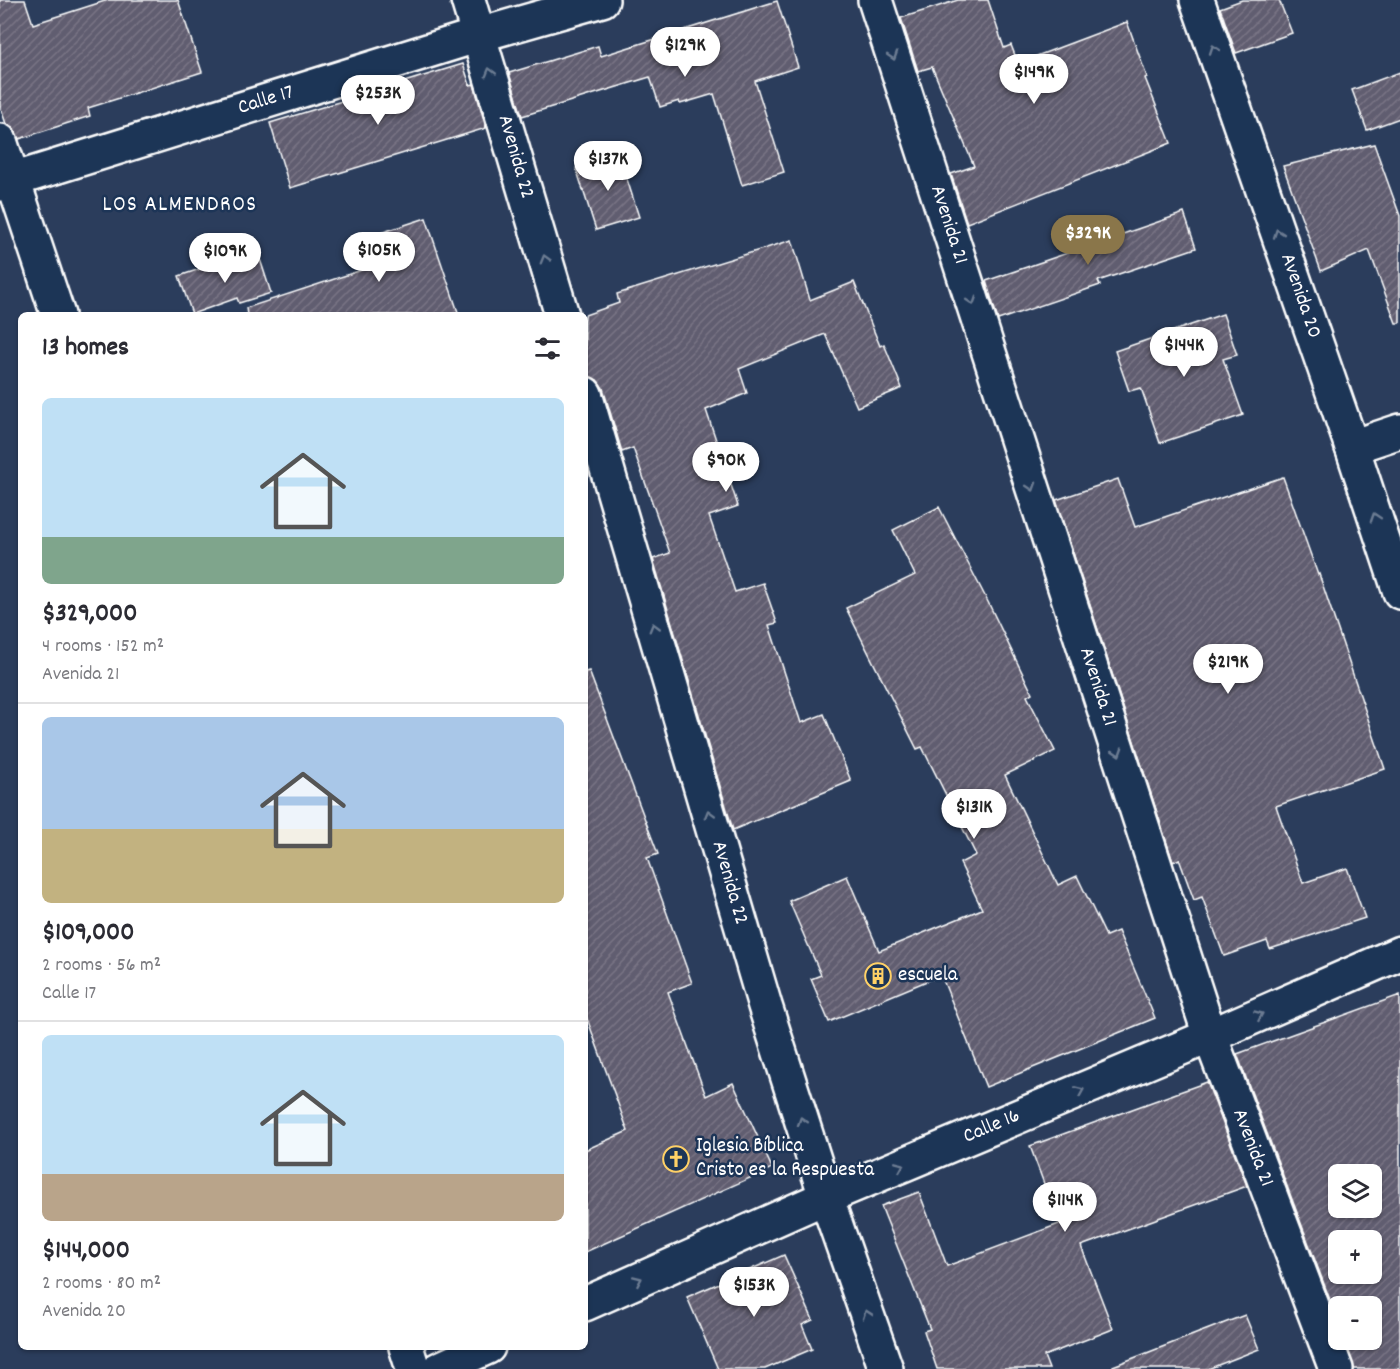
<!DOCTYPE html>
<meta charset="utf-8">
<style>
:root{--surface:#fff;--page:#f2f2f3;--text:#2b2b33;--muted:#7c7c81;--line:#e1e1e2;--accent:#8a764a}
body{margin:0;font-family:Dekko,sans-serif;background:var(--page);color:var(--text);height:100vh;display:flex;flex-direction:column;font-size:22px;white-space:nowrap}
*{box-sizing:border-box;margin:0}
p{font-size:20px;color:var(--muted)}
.icon{flex:none;width:33px;height:33px;fill:none;stroke:currentColor;stroke-width:2;stroke-linecap:round;stroke-linejoin:round}
.map{position:relative;flex:1;overflow:hidden}
.panel{position:absolute;left:18px;top:312px;width:570px;height:1038px;display:flex;flex-direction:column;background:var(--surface);border-radius:9px;box-shadow:0 2px 4px #0004}
.panel>*{flex:none}
.buttons{position:absolute;left:1328px;top:1164px;display:grid;gap:12px}
.buttons a{display:grid;place-items:center;width:54px;height:54px;border-radius:9px;background:var(--surface);box-shadow:0 2px 4px #0004;font-size:30px}
.price{position:absolute;translate:-50% -51px;padding:0 14px;border-radius:21px;background:#fff;color:#222;font-size:20px;line-height:39px;filter:drop-shadow(0 2px 3px #0008)}
.price::after{content:'';position:absolute;left:50%;top:36px;width:18px;height:14px;margin-left:-9px;background:inherit;clip-path:polygon(0 0,100% 0,50% 100%)}
.price.on{background:var(--accent);color:#fff}
ul{padding:0;list-style:none}
li{display:grid;align-content:center;gap:12px;height:318px;padding:0 24px}
li+li{border-top:2px solid var(--line)}
li span{display:grid;place-items:center;height:186px;border-radius:9px;color:#555}
li>.icon{margin-inline-start:auto}
span .icon{width:108px;height:108px;fill:#fffc;stroke-width:1}
li b{font-size:26px}
h2{display:flex;justify-content:space-between;align-items:center;height:72px;padding:0 24px;font-size:26px}
.map>svg:first-child{display:block}
.building{fill:url(#building-hatch);stroke:#fff;stroke-width:1.5;fill-rule:evenodd}
.lines{fill:none;stroke-linecap:round;stroke-linejoin:round}
.street-casing{stroke:#fff;stroke-width:38}
.street{stroke:#1d3557;stroke-width:33}
.oneway{stroke:#6c7c92}
.labels{text-anchor:middle;dominant-baseline:central;stroke-width:5;stroke-linejoin:round;paint-order:stroke}
.street-label{font-size:21px;fill:#fff;stroke:#1d3557}
.poi-label{font-size:21px;fill:#fff;stroke:#1d3557;text-anchor:start}
.neighbourhood-label{font-size:22px;letter-spacing:1.5px;fill:#fff;stroke:#1d3557}
</style>
<div class="map">
<svg width="1400" height="1369" viewBox="0 0 1400 1369">
<defs>
<pattern id="building-hatch" width="6" height="6" patternUnits="userSpaceOnUse" patternTransform="scale(1.5)"><rect width="6" height="6" fill="#615d6f"/><path d="M-1 1l2-2M0 6l6-6M5 7l2-2" fill="none" stroke="#797585"/></pattern>
</defs>
<rect width="100%" height="100%" fill="#2b3d5c"/>
<filter id="ink" filterUnits="userSpaceOnUse"><feTurbulence type="fractalNoise" baseFrequency=".0167" numOctaves="2"/><feDisplacementMap in="SourceGraphic" scale="12" xChannelSelector="R" yChannelSelector="G"/><feConvolveMatrix kernelMatrix="1 2 1 2 8 2 1 2 1" color-interpolation-filters="sRGB"/></filter>
<g filter="url(#ink)">
<g class="building">
<polygon points="0,0 25,0 33,24 108,0 178,0 202,72 88,108 90,116 19,139 13,127 6,124 0,106"/>
<polygon points="958,0 988,0 1004,48 1011,45 1018,63 1127,22 1147,77 1145,78 1171,143 967,223 951,174 974,166 932,67 918,71 901,18"/>
<polygon points="1242,0 1279,0 1292,33 1236,53 1220,8"/>
<polygon points="777,1 798,67 755,81 784,172 742,185 714,94 680,104 679,101 660,107 650,77 522,116 509,73 598,46 601,56"/>
<polygon points="463,64 470,85 474,84 486,128 290,188 270,123"/>
<polygon points="1400,72 1400,118 1367,130 1352,90"/>
<polygon points="1374,144 1400,216 1400,323 1396,323 1369,250 1321,271 1283,166"/>
<polygon points="619,154 639,217 596,230 576,168"/>
<polygon points="1184,213 1196,248 1098,281 1100,285 998,320 986,281"/>
<polygon points="426,218 459,315 247,315 246,308 377,265 368,237"/>
<polygon points="792,240 810,300 854,282 880,346 884,344 902,388 857,407 825,334 739,369 747,393 706,410 738,506 709,516 735,592 763,583 777,623 769,625 801,723 824,714 851,781 733,830 653,559 670,553 633,448 622,452 603,388 597,380 585,376 585,315 619,303 617,294"/>
<polygon points="258,253 271,293 239,303 237,298 192,314 179,276 215,264 216,268"/>
<polygon points="1223,314 1237,355 1223,359 1243,415 1160,443 1141,388 1129,391 1115,351"/>
<polygon points="1283,477 1318,575 1319,574 1385,769 1276,806 1303,883 1347,868 1365,918 1270,949 1267,941 1224,956 1202,897 1194,900 1179,859 1173,862 1056,500 1118,479 1135,527"/>
<polygon points="939,507 988,602 1032,693 1027,696 1055,751 1005,775 1058,885 1077,876 1106,936 1118,931 1155,1018 986,1087 941,975 829,1022 811,979 821,975 789,901 847,876 879,951 982,909 960,863 976,855 922,747 917,749 846,608 915,575 893,530"/>
<polygon points="589,671 658,854 647,858 692,983 668,992 706,1096 733,1083 772,1168 585,1252 585,1150 628,1131 585,1013 585,672"/>
<path d="M1400,995V1369H1354L1345,1340H1371V1306H1338V1321L1237,1054ZM1338,1174H1371V1208H1338ZM1338,1240H1371V1274H1338Z"/>
<polygon points="1207,1082 1247,1186 1081,1246 1113,1329 1044,1356 1049,1369 937,1369 924,1331 930,1329 881,1206 919,1192 947,1266 1059,1224 1030,1146"/>
<polygon points="784,1255 813,1320 802,1325 812,1349 765,1369 718,1369 687,1297"/>
<polygon points="1245,1315 1259,1349 1208,1369 1114,1369 1113,1366"/>
</g>
<g class="lines">
<g class="street-casing">
<g id="street">
<polyline points="468,0 562,315"/>
<polyline points="875,0 1210,1036 1336,1369"/>
<polyline points="1197,0 1352,447 1400,592"/>
<polyline points="0,141 58,315"/>
<polyline points="0,184 479,35 602,0"/>
<polyline points="585,394 765,1006 826,1197 886,1369"/>
<polyline points="1352,447 1400,431"/>
<polyline points="585,1304 826,1197 1210,1036 1400,953"/>
<polyline points="406,1347 413,1369"/>
<polyline points="439,1369 488,1347"/>
</g>
</g>
<use href="#street" class="street"/>
</g>
<defs><path id="oneway-chevron" d="M-2-3.5L2.5 0L-2 3.5" fill="none" stroke-width="1.6" stroke-linecap="round" stroke-linejoin="round" transform="scale(1.5)"/></defs>
<g class="oneway">
<use href="#oneway-chevron" transform="translate(1214 49) rotate(-109)"/>
<use href="#oneway-chevron" transform="translate(893 56) rotate(72)"/>
<use href="#oneway-chevron" transform="translate(490 72) rotate(-106)"/>
<use href="#oneway-chevron" transform="translate(1278 233) rotate(-109)"/>
<use href="#oneway-chevron" transform="translate(545 259) rotate(-106)"/>
<use href="#oneway-chevron" transform="translate(972 301) rotate(72)"/>
<use href="#oneway-chevron" transform="translate(1032 487) rotate(72)"/>
<use href="#oneway-chevron" transform="translate(1375 517) rotate(-108)"/>
<use href="#oneway-chevron" transform="translate(654 627) rotate(-106)"/>
<use href="#oneway-chevron" transform="translate(1118 752) rotate(72)"/>
<use href="#oneway-chevron" transform="translate(709 814) rotate(-106)"/>
<use href="#oneway-chevron" transform="translate(1259 1015) rotate(-24)"/>
<use href="#oneway-chevron" transform="translate(1080 1091) rotate(-23)"/>
<use href="#oneway-chevron" transform="translate(802 1121) rotate(-108)"/>
<use href="#oneway-chevron" transform="translate(900 1166) rotate(-23)"/>
<use href="#oneway-chevron" transform="translate(638 1280) rotate(-24)"/>
<use href="#oneway-chevron" transform="translate(867 1314) rotate(-109)"/>
</g>
</g>
<defs>
<g id="building-ring" transform="scale(1.35)"><circle r="9.5" fill="#1d3557" stroke="#ffd166" stroke-width="1.5"/><path d="M-4-6H4V6H1V3H-1V6H-4ZM-2.5-4.3h1.7v1.8h-1.7ZM.8-4.3h1.7v1.8H.8ZM-2.5-1h1.7V.8h-1.7ZM.8-1h1.7V.8H.8Z" fill="#ffd166"/></g>
<g id="church-ring" transform="scale(1.35)"><circle r="9.5" fill="#1d3557" stroke="#ffd166" stroke-width="1.5"/><path d="M-1.2-6h2.4v3.5h3.3v2.4h-3.3V6h-2.4V-.1h-3.3v-2.4h3.3Z" fill="#ffd166"/></g>
</defs>
<g fill-rule="evenodd">
<use href="#building-ring" x="878" y="976"/>
<use href="#church-ring" x="676" y="1159"/>
</g>
<g class="labels">
<g class="street-label">
<text transform="translate(266 101) rotate(-17)">Calle 17</text>
<text transform="translate(515 157) rotate(74)">Avenida 22</text>
<text transform="translate(948 225) rotate(72)">Avenida 21</text>
<text transform="translate(1300 296) rotate(71)">Avenida 20</text>
<text transform="translate(1097 687) rotate(72)">Avenida 21</text>
<text transform="translate(729 883) rotate(74)">Avenida 22</text>
<text transform="translate(992 1127) rotate(-23)">Calle 16</text>
<text transform="translate(1252 1148) rotate(69)">Avenida 21</text>
</g>
<g class="poi-label">
<text x="898" y="976">escuela</text>
<text x="696" y="1147">Iglesia Bíblica<tspan x="696" dy="24">Cristo es la Respuesta</tspan></text>
</g>
<g class="neighbourhood-label">
<text x="180" y="205">LOS ALMENDROS</text>
</g>
</g>
</svg>
<div class="buttons">
<a><svg class="icon" aria-label="layers" viewBox="0 0 24 24"><path d="M12 4l9 5-9 5-9-5zM3 14l9 5 9-5"/></svg></a>
<a>+</a>
<a>−</a>
</div>
<b class="price" style="left:685px;top:78px">$129K</b>
<b class="price" style="left:1034px;top:105px">$149K</b>
<b class="price" style="left:378px;top:126px">$253K</b>
<b class="price" style="left:608px;top:192px">$137K</b>
<b class="price on" style="left:1088px;top:266px">$329K</b>
<b class="price" style="left:379px;top:283px">$105K</b>
<b class="price" style="left:225px;top:284px">$109K</b>
<b class="price" style="left:1184px;top:378px">$144K</b>
<b class="price" style="left:726px;top:493px">$90K</b>
<b class="price" style="left:1228px;top:695px">$219K</b>
<b class="price" style="left:974px;top:840px">$131K</b>
<b class="price" style="left:1065px;top:1233px">$114K</b>
<b class="price" style="left:754px;top:1318px">$153K</b>
<section class="panel">
<h2>13 homes<svg class="icon" aria-label="filters" viewBox="0 0 24 24"><path d="M4 7h16M4 17h16"/><circle cx="9" cy="7" r="2"/><circle cx="15" cy="17" r="2"/></svg></h2>
<ul>
<li><span style="background:linear-gradient(#bfe0f5 75%,#7fa58c 0)"><svg class="icon" aria-label="home" viewBox="0 0 24 24"><path d="M3 11l9-7 9 7M6 9v11h12V9"/></svg></span><div><b>$329,000</b><p>4 rooms · 152 m²</p><p>Avenida 21</p></div></li>
<li><span style="background:linear-gradient(#a9c7e8 60%,#c2b280 0)"><svg class="icon" aria-label="home" viewBox="0 0 24 24"><path d="M3 11l9-7 9 7M6 9v11h12V9"/></svg></span><div><b>$109,000</b><p>2 rooms · 56 m²</p><p>Calle 17</p></div></li>
<li><span style="background:linear-gradient(#bfe0f5 75%,#b9a48a 0)"><svg class="icon" aria-label="home" viewBox="0 0 24 24"><path d="M3 11l9-7 9 7M6 9v11h12V9"/></svg></span><div><b>$144,000</b><p>2 rooms · 80 m²</p><p>Avenida 20</p></div></li>
</ul>
</section>
</div>
